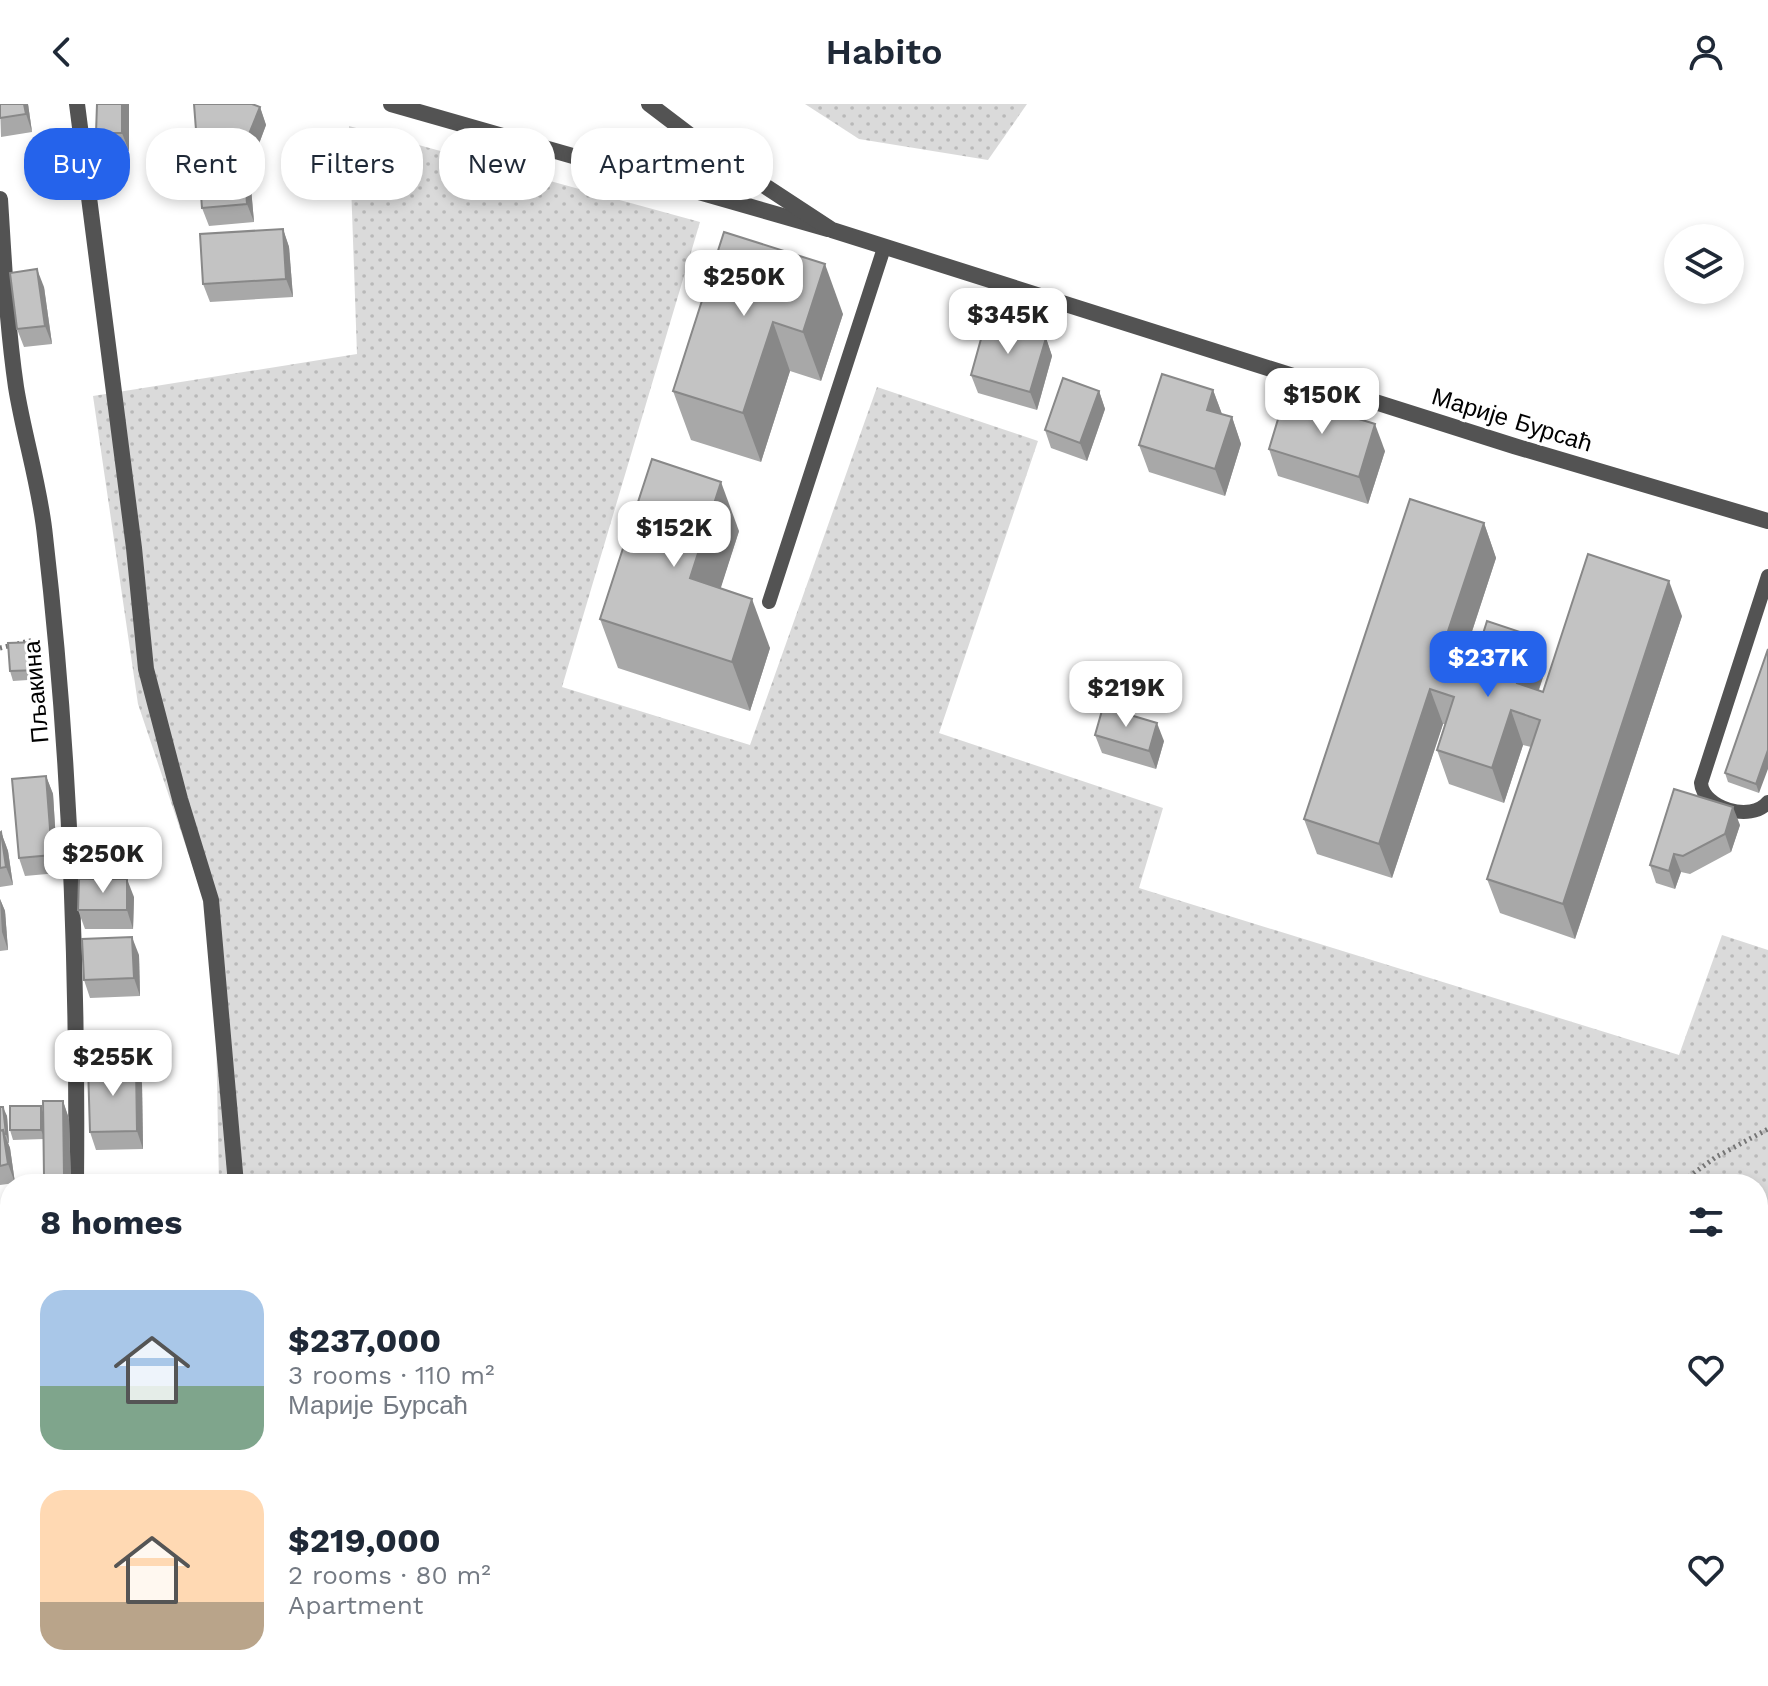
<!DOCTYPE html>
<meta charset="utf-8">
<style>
:root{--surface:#fff;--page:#f2f2f3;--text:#1f2937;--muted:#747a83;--accent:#2563eb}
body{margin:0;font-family:"Work Sans",sans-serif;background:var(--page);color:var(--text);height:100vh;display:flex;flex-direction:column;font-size:30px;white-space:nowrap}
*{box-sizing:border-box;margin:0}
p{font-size:26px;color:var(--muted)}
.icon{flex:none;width:44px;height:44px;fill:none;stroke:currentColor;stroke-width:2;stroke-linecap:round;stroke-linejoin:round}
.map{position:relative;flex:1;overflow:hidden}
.sheet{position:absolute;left:0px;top:1070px;width:1768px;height:512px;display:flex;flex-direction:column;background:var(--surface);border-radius:32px 32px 0 0;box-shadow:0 4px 12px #0003}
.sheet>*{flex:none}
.guide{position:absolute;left:24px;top:24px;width:800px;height:72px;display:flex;gap:16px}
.buttons{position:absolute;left:1664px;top:120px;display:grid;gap:16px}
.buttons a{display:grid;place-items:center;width:80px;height:80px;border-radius:50%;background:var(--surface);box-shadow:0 4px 12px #0003;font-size:40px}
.price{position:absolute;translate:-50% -68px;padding:0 18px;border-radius:16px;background:#fff;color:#222;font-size:26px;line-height:52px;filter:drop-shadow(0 2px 4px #0008)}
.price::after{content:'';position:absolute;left:50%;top:48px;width:24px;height:18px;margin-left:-12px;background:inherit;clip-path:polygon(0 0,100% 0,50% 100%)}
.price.current{background:var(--accent);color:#fff}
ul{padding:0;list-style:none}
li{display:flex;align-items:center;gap:24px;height:200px;padding:0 40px}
li span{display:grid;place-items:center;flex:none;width:224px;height:160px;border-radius:24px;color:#555}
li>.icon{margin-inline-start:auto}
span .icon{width:96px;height:96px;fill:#fffc;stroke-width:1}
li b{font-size:34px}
h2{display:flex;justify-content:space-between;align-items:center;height:96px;padding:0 40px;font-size:34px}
.tag{padding:0 28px;border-radius:32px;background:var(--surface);box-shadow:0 4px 12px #0003;font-size:28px;line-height:72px}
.tag.current{background:var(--accent);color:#fff}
header{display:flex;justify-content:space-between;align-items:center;height:104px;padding:0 40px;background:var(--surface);font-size:36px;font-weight:600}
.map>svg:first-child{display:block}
.grass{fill:url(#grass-dots)}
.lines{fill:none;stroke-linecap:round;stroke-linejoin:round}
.path{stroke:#757575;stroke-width:5;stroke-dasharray:2 4;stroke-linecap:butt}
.service{stroke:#535353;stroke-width:14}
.minor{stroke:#535353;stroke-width:16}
.tertiary{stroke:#535353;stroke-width:16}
.wall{fill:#a8a8a8}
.shaded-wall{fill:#888}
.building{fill:#c3c3c3;stroke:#888;stroke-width:2}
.labels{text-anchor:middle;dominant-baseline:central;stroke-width:6;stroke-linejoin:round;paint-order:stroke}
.street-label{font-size:24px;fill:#000;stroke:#fff}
</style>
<header><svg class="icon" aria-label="back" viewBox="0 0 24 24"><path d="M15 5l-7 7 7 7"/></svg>Habito<svg class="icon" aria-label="person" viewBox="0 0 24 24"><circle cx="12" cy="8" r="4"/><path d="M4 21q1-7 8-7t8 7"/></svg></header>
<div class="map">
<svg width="1768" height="1582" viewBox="0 0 1768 1582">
<defs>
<pattern id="grass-dots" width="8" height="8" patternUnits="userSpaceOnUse" patternTransform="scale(2)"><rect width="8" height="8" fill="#dadada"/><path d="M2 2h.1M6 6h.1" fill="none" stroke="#b9b9b9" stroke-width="1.8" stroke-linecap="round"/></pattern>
</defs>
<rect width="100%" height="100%" fill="#fff"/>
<g class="grass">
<polygon points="805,0 1027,0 988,56 859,35"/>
<polygon points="349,22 700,118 562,583 750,641 877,283 1038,337 939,629 1163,704 1139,784 1679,951 1722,831 1768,846 1768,1582 1173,1582 1179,1572 1758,1572 1758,1080 219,1080 214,826 138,600 93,292 357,250"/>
<polygon points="281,1572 869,1572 858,1582 310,1582"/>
</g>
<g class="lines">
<g class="path">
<polyline points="0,544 34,536"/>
<polyline points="1679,1080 1716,1053 1768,1025"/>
<polyline points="0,1133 10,1131"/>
<polyline points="1064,1582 1074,1572"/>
</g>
<g class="service">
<path d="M1768,472L1701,679C1703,704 1751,719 1768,698"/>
<polyline points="769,498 884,144"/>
</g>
<g class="minor">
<polyline points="77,0 134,444 146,565 180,695 211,796 236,1080"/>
<polyline points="391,0 828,125"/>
<path d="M0,95C4,158 7,221 16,283C24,333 40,382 45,432C70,647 78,864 76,1080"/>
<polyline points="65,1582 66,1572"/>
<polyline points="246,1582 247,1572"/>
</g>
<polyline class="tertiary" points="649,0 707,44 832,126 1514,342 1768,417"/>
</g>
<g class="wall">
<polygon points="0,0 28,0 32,28 1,33"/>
<polygon points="129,0 129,47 103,47 96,29"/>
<polygon points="194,0 260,3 266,21 254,53 248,50 254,118 209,122 202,104"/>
<polygon points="283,125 289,143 293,193 210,198 203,180"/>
<polygon points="724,128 843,210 821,277 790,267 761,358 691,336 673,287"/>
<polygon points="44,183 52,240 24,243 17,225"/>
<polygon points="1046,234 1052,252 1037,306 978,289 971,271"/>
<polygon points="1213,286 1222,310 1232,313 1241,340 1225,392 1149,368 1139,341"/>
<polygon points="1099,287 1105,305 1087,357 1051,344 1045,326"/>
<polygon points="1269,345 1385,347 1368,400 1278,372"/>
<polygon points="1484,419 1496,454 1464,552 1475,555 1545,567 1539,586 1543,588 1682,512 1575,835 1500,809 1487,775 1531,643 1523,641 1504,699 1449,680 1437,646 1445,620 1443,620 1392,774 1317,750 1304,715"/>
<polygon points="739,427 720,485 770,544 750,607 618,564 600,515"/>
<polygon points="1768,545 1759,689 1728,678 1725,669"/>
<polygon points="41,547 43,575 13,577 10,567"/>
<polygon points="1095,631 1164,637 1156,665 1102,649"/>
<polygon points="46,672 53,690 58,769 25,772 19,754"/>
<polygon points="1740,721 1731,748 1690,770 1681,768 1675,785 1656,779 1650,761"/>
<polygon points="1,728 8,747 13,781 0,783 0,729"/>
<polygon points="134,793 133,825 85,825 78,806"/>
<polygon points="0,795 5,807 8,846 0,847"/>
<polygon points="139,851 140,892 90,894 84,876"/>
<polygon points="142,979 143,1045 96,1046 90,1028"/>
<polygon points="63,997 69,1015 71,1080 47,1080 44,1072 44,1035 13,1036 10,1026 43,1009"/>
<polygon points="0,1003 7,1012 9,1039 8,1039 10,1044 15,1079 0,1081"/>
<polygon points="49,1572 49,1582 5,1582 3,1577"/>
</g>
<g class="shaded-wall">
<polygon points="24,0 28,0 32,28 26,10"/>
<polygon points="122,0 129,0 129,47 122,29"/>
<polygon points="260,3 266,21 254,53 247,35"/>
<polygon points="242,32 248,50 254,118 247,100"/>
<polygon points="283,125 289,143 293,193 286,175"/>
<polygon points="825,160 843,210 821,277 803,228"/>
<polygon points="37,165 44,183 52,240 45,222"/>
<polygon points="773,218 790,267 761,358 743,309"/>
<polygon points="1046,234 1052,252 1037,306 1030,288"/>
<polygon points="1213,286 1223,313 1207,306"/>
<polygon points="1099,287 1105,305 1087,357 1080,339"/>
<polygon points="1232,313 1241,340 1225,392 1215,365"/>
<polygon points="1375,320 1385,347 1368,400 1359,373"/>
<polygon points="721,378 739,427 708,524 690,474"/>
<polygon points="1484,419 1496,454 1455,579 1442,545"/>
<polygon points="1669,477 1682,512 1575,835 1563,800"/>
<polygon points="752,495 770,544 750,607 732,558"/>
<polygon points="1532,532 1545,567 1529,614 1517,579"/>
<polygon points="38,538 41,547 43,575 39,566"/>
<polygon points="1430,585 1443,620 1392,774 1379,740"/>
<polygon points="1511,606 1523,641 1504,699 1492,664"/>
<polygon points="1157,619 1164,637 1156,665 1149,647"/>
<polygon points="1768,646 1768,665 1759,689 1756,680"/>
<polygon points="46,672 53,690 58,769 52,751"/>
<polygon points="1733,703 1740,721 1731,748 1725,730"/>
<polygon points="1,728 8,747 13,781 6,763"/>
<polygon points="1674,750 1681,768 1675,785 1669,767"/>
<polygon points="127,775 134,793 133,825 127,806"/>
<polygon points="0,795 5,807 8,846 2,828"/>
<polygon points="132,833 139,851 140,892 134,874"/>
<polygon points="136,961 142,979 143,1045 137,1027"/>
<polygon points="63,997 69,1015 71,1080 67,1080 64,1072"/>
<polygon points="41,1002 44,1011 45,1035 41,1026"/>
<polygon points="3,1003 7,1012 9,1039 6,1030"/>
<polygon points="3,1026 10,1044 15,1079 8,1060"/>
<polygon points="46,1572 49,1572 49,1582 48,1582 46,1576"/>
<polygon points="127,1572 138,1572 137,1582 127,1582"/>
</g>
<g class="building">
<polygon points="0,0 24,0 26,10 0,14"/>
<polygon points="97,0 122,0 122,29 96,29"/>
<polygon points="194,0 252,0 260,3 247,35 242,32 247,100 202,104"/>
<polygon points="283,125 286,175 203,180 200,130"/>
<polygon points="724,128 825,160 803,228 773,218 743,309 673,287"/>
<polygon points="37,165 45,222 17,225 10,169"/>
<polygon points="986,217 1046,234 1030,288 971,271"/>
<polygon points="1162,270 1213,286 1207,306 1232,313 1215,365 1139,341"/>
<polygon points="1063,274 1099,287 1080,339 1045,326"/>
<polygon points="1285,292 1375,320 1359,373 1269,345"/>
<polygon points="652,355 721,378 690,474 752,495 732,558 600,515"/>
<polygon points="1410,395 1484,419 1442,545 1475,555 1487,517 1532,532 1517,579 1543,588 1588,450 1669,477 1563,800 1487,775 1540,616 1511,606 1492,664 1437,646 1454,593 1430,585 1379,740 1304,715"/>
<polygon points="38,538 39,566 10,567 8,539"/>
<polygon points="1768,545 1768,646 1756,680 1725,669"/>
<polygon points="1103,603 1157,619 1149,647 1095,631"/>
<polygon points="46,672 52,751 19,754 12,675"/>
<polygon points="1674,685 1733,703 1725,730 1683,752 1674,750 1669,767 1650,761"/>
<polygon points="1,728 6,763 0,764 0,729"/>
<polygon points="79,775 127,775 127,806 78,806"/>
<polygon points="132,833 134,874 84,876 82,835"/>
<polygon points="136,961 137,1027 90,1028 88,962"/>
<polygon points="43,997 63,997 64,1072 44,1072"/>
<rect x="10" y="1002" width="31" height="24"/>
<polygon points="0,1003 3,1003 6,1030 4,1030 3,1026 0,1027"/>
<polygon points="3,1026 8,1060 0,1062 0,1027"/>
<polygon points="3,1547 10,1547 10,1572 46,1572 46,1576 3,1577"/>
<rect x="69" y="1572" width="58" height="10"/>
</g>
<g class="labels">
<g class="street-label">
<text transform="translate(1512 316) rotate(17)">Марије Бурсаћ</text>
<text transform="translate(36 588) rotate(-95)">Пљакина</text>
</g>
</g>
</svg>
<div class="buttons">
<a><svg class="icon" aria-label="layers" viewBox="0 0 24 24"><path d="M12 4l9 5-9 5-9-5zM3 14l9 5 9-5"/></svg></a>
</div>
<b class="price" style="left:744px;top:214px">$250K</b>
<b class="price" style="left:1008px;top:252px">$345K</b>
<b class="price" style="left:1322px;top:332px">$150K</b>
<b class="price" style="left:674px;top:465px">$152K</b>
<b class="price current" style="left:1488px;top:595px">$237K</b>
<b class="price" style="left:1126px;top:625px">$219K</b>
<b class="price" style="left:103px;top:791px">$250K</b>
<b class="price" style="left:113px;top:994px">$255K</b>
<div class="guide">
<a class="tag current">Buy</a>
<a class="tag">Rent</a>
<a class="tag">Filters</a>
<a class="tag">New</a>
<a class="tag">Apartment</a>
</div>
<section class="sheet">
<h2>8 homes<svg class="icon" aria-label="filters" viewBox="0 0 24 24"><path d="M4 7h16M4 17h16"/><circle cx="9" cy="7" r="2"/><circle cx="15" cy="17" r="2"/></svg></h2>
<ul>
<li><span style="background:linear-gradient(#a9c7e8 60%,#7fa58c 0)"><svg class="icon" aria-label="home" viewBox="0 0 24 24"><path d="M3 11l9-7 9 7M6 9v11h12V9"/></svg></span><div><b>$237,000</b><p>3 rooms · 110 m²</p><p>Марије Бурсаћ</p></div><svg class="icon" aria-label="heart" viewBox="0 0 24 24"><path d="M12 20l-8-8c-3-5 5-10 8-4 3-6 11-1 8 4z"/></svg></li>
<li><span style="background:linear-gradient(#ffd9b3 70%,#b9a48a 0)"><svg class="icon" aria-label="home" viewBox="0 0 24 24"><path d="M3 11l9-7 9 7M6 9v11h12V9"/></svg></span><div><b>$219,000</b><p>2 rooms · 80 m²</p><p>Apartment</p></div><svg class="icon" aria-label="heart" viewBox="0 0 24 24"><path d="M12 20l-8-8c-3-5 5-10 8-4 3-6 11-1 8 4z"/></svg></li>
</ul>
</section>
</div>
